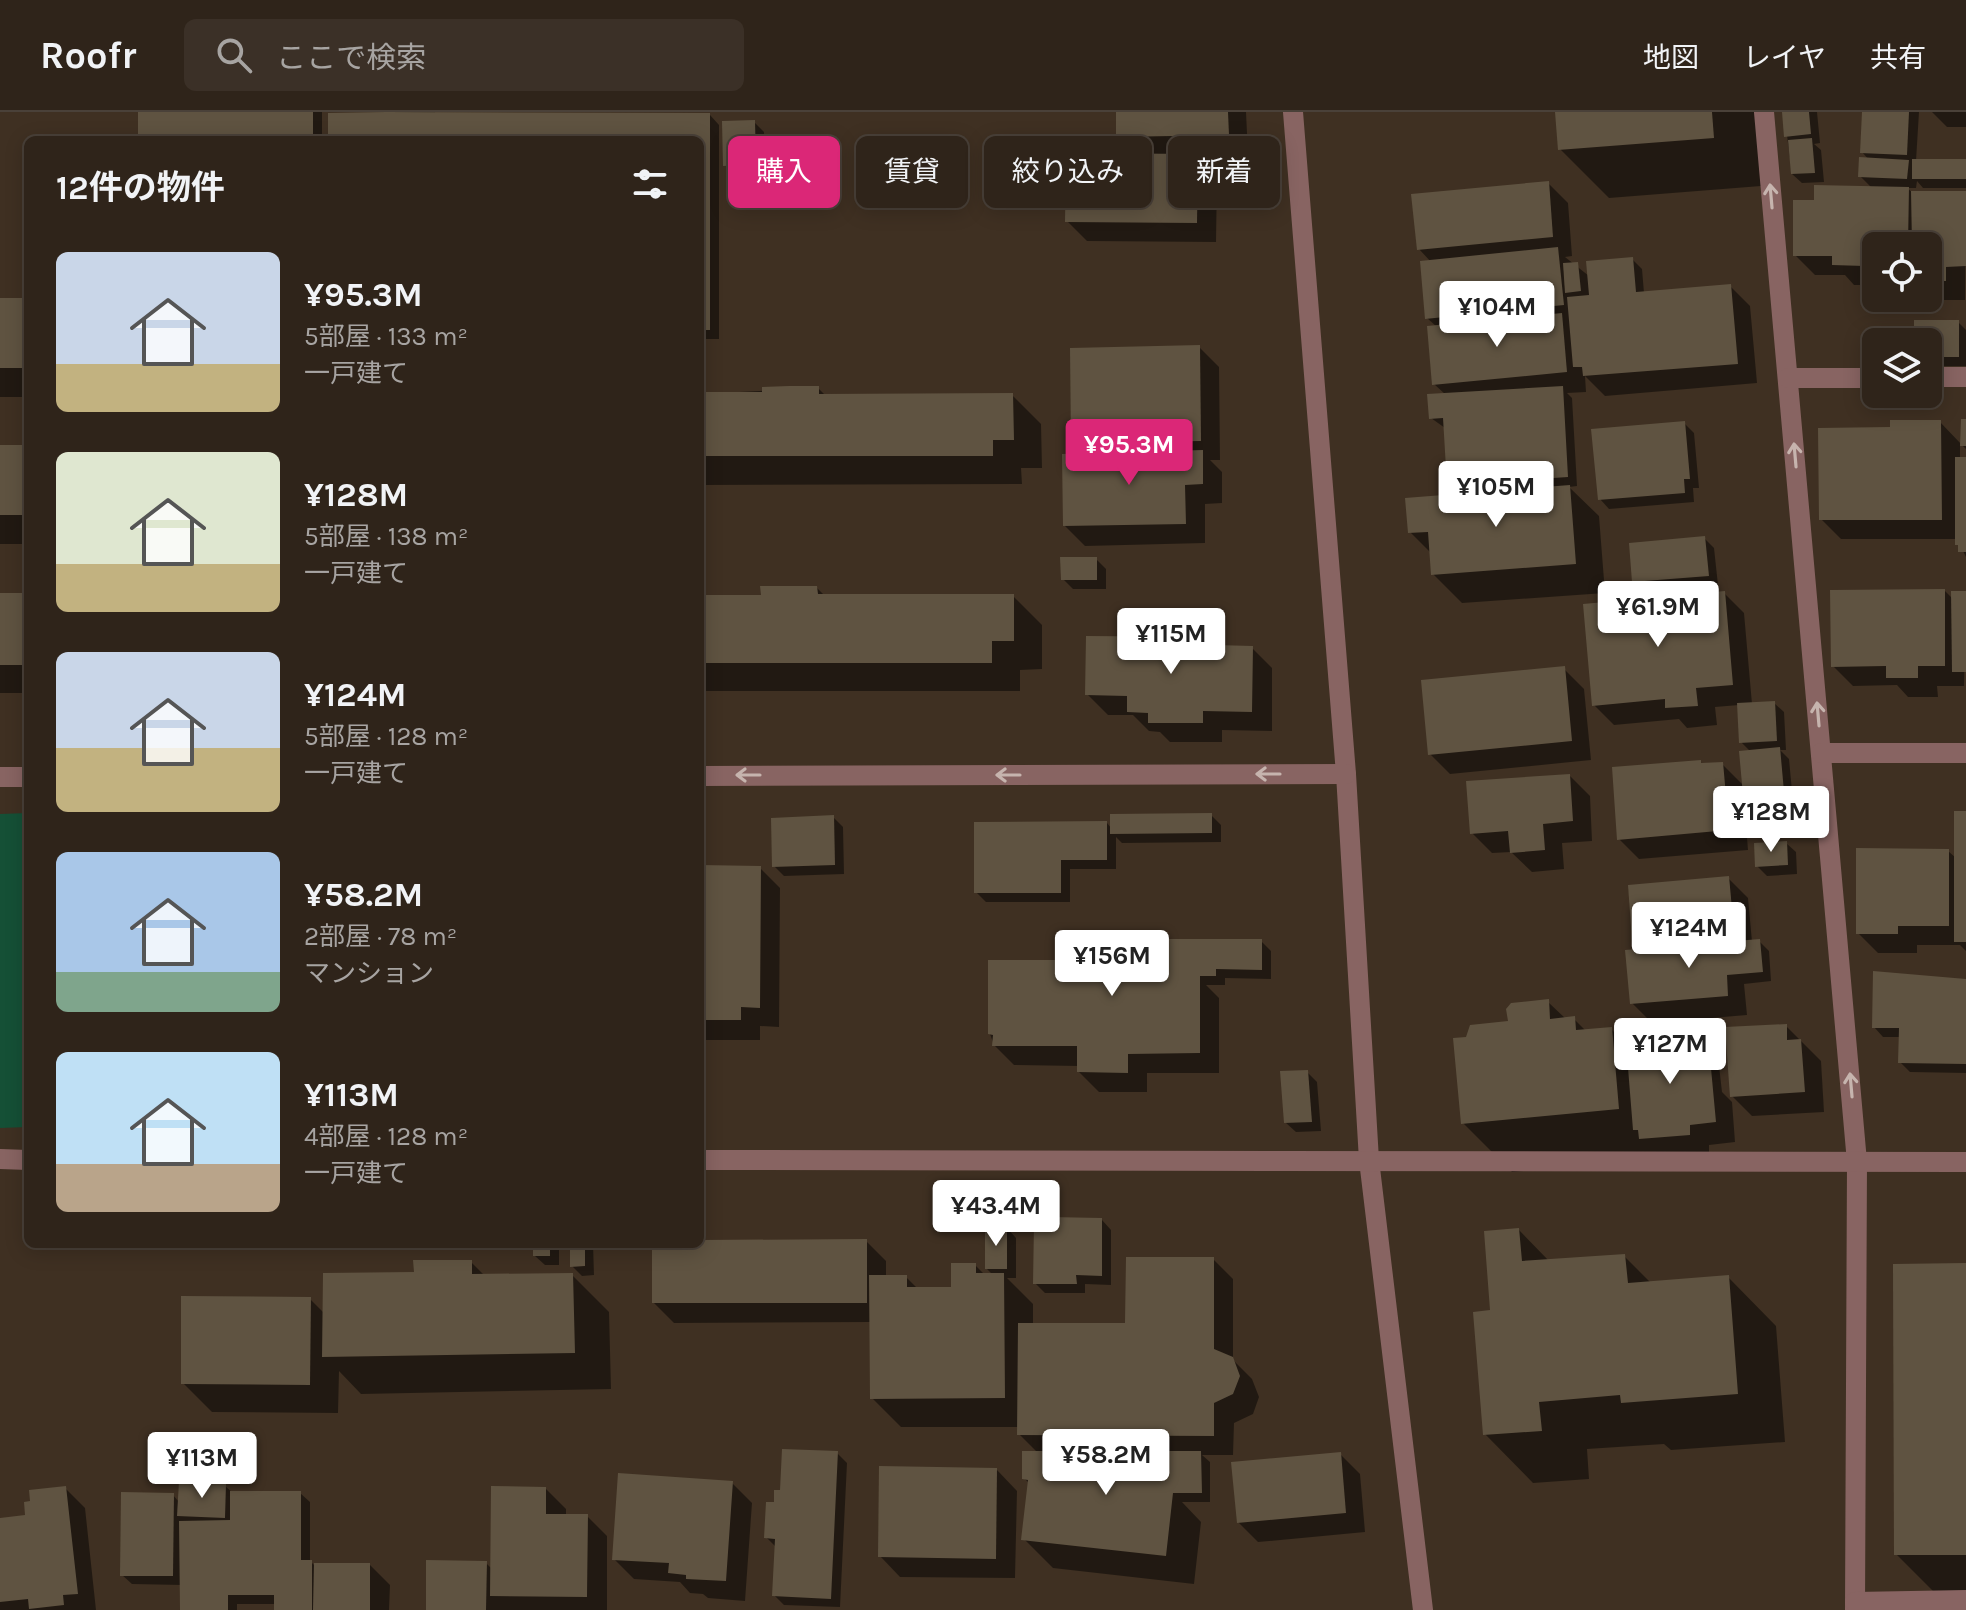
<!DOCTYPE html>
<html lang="ja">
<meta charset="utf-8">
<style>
:root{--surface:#2f241a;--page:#3b3027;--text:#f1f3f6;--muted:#a7a4a2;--line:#4a4139;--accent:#db2777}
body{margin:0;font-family:Karla,"Noto Sans JP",sans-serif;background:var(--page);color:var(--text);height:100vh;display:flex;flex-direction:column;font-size:30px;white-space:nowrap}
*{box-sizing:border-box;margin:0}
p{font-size:26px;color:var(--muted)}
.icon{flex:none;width:44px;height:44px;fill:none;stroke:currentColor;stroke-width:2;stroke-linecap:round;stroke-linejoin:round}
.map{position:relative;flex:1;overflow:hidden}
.sheet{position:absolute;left:24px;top:24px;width:680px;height:1112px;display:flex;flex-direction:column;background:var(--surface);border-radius:12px;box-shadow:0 4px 20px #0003,0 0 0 2px var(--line)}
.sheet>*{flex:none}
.hud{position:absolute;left:728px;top:24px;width:760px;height:72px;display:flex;gap:16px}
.fabs{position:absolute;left:1862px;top:120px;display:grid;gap:16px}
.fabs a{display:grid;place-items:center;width:80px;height:80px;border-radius:12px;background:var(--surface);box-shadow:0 4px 20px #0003,0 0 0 2px var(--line);font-size:40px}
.price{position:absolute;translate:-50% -68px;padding:0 18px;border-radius:8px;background:#fff;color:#222;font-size:26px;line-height:52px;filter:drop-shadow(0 2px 4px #0008)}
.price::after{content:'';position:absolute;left:50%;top:48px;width:24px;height:18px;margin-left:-12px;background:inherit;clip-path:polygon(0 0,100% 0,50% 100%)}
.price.active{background:var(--accent);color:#fff}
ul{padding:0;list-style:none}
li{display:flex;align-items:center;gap:24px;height:200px;padding:0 32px}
li span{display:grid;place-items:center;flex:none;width:224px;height:160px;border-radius:12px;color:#555}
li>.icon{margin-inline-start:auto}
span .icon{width:96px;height:96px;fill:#fffc;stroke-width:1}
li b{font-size:34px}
h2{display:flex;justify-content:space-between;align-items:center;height:96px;padding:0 32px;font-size:34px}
.pill{padding:0 28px;border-radius:12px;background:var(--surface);box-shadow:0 4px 20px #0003,0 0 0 2px var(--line);font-size:28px;line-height:72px}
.pill.active{background:var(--accent);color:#fff}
header{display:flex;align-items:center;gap:48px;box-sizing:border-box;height:112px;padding:0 40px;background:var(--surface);border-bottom:2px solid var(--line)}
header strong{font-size:38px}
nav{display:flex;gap:44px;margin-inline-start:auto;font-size:28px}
.search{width:560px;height:72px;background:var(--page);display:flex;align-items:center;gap:20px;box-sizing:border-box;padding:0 28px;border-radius:12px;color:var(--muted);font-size:30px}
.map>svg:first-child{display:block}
.green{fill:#155036}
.shadow{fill:#0007}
.building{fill:#5f5341}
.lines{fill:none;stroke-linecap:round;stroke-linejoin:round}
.minor{stroke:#886462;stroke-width:20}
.oneway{stroke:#c6b4ae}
</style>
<header>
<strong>Roofr</strong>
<div class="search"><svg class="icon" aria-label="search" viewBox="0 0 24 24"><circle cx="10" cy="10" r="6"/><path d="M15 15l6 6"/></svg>ここで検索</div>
<nav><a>地図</a><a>レイヤ</a><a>共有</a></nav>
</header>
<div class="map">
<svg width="1966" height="1498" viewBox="0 0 1966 1498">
<rect width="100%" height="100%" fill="#3f3022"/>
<polygon class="green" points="28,701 28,1015 0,1016 0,702"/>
<g class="shadow">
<polygon points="192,0 322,0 322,28 140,28"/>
<polygon points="388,0 435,0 435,3 710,3 719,13 719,227 700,227 700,28 330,28"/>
<polygon points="1118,0 1246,0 1248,42 1196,43 1217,64 1216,130 1087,129 1067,109 1137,43 1118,24"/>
<polygon points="1557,0 1755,0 1761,74 1609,86 1560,37"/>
<polygon points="1784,0 1817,0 1820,31 1814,32 1821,38 1824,70 1802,71 1792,62"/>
<polygon points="1864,0 1919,0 1916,49 1966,49 1966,76 1923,76 1917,69 1916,76 1907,76 1913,81 1966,81 1965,188 1944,188 1928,172 1928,134 1876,134 1876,173 1854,173 1845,163 1815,163 1795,143 1816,90 1872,76 1860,64 1869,48 1862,40"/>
<polygon points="1932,0 1966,0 1966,15 1947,15"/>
<polygon points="754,10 764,20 765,62 734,63 725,53"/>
<polygon points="1548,71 1568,91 1572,144 1565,145 1589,164 1633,148 1642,157 1644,181 1730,174 1750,194 1757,271 1605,284 1585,264 1586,280 1567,281 1572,286 1577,374 1569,375 1599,404 1605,481 1462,491 1433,462 1432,442 1410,420 1460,384 1449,372 1445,316 1431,306 1446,283 1434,272 1437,215 1427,206 1431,150 1419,137"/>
<rect x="0" y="188" width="28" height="97"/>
<polygon points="1958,210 1966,218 1966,254 1928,254 1928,230 1916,230"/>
<polygon points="1199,235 1219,255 1220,348 1210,348 1222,360 1222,391 1205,392 1205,431 1085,434 1065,414 1086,343 1073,330"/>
<polygon points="818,276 826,284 1012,283 1041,312 1042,356 1021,356 1022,372 700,373 700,282"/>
<polygon points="1966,309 1966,337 1960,331 1960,347 1966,347 1966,445 1957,427 1841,427 1821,407 1892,317 1940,310 1962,333"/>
<polygon points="1684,311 1694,321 1699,376 1693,376 1694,390 1609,397 1600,387"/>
<rect x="0" y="335" width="28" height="97"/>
<polygon points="1704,426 1714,436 1718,473 1644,479 1634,469"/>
<polygon points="1096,447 1106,457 1106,477 1073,477 1063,467"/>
<polygon points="817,476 825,484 1013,484 1042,513 1042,557 1020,558 1020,579 700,579 700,485 763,485"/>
<polygon points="1944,478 1953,487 1966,481 1964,574 1937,574 1938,585 1908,585 1897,573 1853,574 1833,554"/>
<polygon points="1724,481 1744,501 1752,592 1774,591 1784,600 1786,638 1780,638 1789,647 1796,722 1758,725 1746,713 1748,738 1639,747 1619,727 1700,650 1704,653 1722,652 1744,674 1751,640 1741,630 1739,593 1715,595 1717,613 1687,616 1679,607 1614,613 1594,593"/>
<rect x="0" y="483" width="28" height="98"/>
<polygon points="1214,527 1223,535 1252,536 1272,556 1272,619 1222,618 1222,630 1170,630 1160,620 1149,619 1133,603 1108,603 1087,582"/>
<polygon points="1564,557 1584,577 1591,648 1450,662 1430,642"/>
<polygon points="1570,664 1590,684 1592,729 1562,731 1564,757 1532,760 1511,740 1492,741 1472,721"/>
<polygon points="1966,701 1966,839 1960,833 1917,833 1917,841 1878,841 1858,821 1948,739 1956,746"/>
<polygon points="1211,703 1221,713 1221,730 1122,731 1116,725 1116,757 1070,757 1070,790 986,790 976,780 1107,711 1112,717"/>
<polygon points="833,705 843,715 844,762 784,764 774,754"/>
<polygon points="1786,731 1796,740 1797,762 1767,764 1757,754"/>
<polygon points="700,755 760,756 780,776 779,915 760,914 760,928 700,928"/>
<polygon points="1728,766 1748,786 1752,830 1759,829 1769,839 1771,869 1744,872 1747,903 1652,911 1632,891 1645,839 1634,828"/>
<polygon points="1261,829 1271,839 1271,867 1225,866 1225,873 1206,873 1219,886 1219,961 1147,961 1147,980 1099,980 1079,960 1079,954 1014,953 994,933 990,922 1101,850"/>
<polygon points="1875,861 1966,869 1966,961 1910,960 1900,950 1901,925 1883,925 1874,915"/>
<polygon points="1548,890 1566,907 1574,907 1586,919 1611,917 1627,933 1708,926 1717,936 1722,980 1732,990 1735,1030 1709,1033 1709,1042 1512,1060 1463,1011 1467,927 1510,911"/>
<polygon points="1786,914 1821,949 1824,1000 1752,1004 1732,984"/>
<polygon points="1307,960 1317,970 1321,1019 1296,1020 1286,1011"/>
<polygon points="1102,1108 1111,1118 1111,1173 1085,1172 1085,1181 1045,1181 1035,1171"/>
<polygon points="1007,1116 1016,1126 1016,1166 1007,1166 1033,1192 1033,1213 1127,1213 1213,1147 1233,1167 1233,1248 1252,1267 1259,1285 1253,1302 1234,1311 1233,1343 1202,1343 1210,1350 1210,1390 1182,1390 1201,1410 1194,1472 1053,1456 1024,1427 1030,1372 1024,1366 1038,1341 1019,1322 1019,1315 901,1315 872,1286 871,1210 674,1211 654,1191 654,1132 866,1129 886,1149 886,1165 906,1165 918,1177 953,1177 975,1153 985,1163 993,1163 987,1157"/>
<polygon points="1519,1118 1550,1150 1624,1144 1651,1171 1728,1165 1776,1214 1785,1330 1671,1338 1664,1332 1587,1337 1589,1367 1533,1371 1485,1322 1492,1200"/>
<polygon points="535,1132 559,1132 559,1153 545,1153 535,1144"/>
<polygon points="572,1132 593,1132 594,1163 582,1164 572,1154"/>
<polygon points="471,1150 485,1164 572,1163 609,1200 611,1277 361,1282 339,1259 338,1301 212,1300 183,1271 310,1187 324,1201 416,1162"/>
<polygon points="1966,1153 1966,1480 1934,1480 1896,1442"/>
<polygon points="837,1341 847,1351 840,1495 784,1493 774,1483 777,1436 766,1425 776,1392"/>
<polygon points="1340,1342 1360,1362 1365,1420 1258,1430 1238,1410"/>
<polygon points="997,1358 1017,1379 1015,1466 900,1465 880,1444"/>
<polygon points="732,1371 752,1391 745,1489 708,1486 703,1482 690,1481 680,1470 634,1467 614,1447"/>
<polygon points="225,1374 233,1381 300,1381 310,1390 310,1449 314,1453 370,1453 390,1473 389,1498 276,1498 276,1492 237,1492 237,1498 182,1498 182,1473 132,1472 122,1463 173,1383 179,1390"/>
<polygon points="65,1376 85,1396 96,1498 0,1498 0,1408 28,1405"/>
<polygon points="546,1377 566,1397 566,1404 587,1404 607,1424 607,1498 428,1498 486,1451 492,1457"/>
</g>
<g class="building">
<rect x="138" y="0" width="175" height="28"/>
<polygon points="386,0 710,1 710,218 700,218 700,28 328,28 328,1"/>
<polygon points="1116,0 1228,0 1229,23 1116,25"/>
<polygon points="1555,0 1712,0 1714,26 1558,38"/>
<polygon points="1782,0 1809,0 1811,22 1784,25"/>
<polygon points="1862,0 1909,0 1907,43 1860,41"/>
<polygon points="755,8 756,53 723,54 722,9"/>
<polygon points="1812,26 1815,61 1791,62 1788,28"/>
<polygon points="1066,41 1198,42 1197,111 1065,110"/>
<polygon points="1859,45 1909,48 1907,67 1858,65"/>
<rect x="1912" y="47" width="54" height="20"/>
<polygon points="1549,69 1553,125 1417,138 1411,82"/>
<polygon points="1814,73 1909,75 1908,134 1876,134 1876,164 1864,164 1864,154 1832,153 1832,144 1793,144 1793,88 1814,88"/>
<polygon points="1911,79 1966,79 1966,154 1946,155 1946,169 1928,169 1928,134 1912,134"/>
<polygon points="1558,135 1564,193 1425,207 1420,149"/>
<polygon points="1633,145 1636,180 1731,172 1738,252 1583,264 1582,255 1573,255 1567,185 1589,183 1586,149"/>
<polygon points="1578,150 1581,179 1565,181 1563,151"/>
<rect x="0" y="186" width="28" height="70"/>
<polygon points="1562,201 1567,260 1432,273 1427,214"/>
<polygon points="1914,208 1959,208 1959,245 1928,245 1928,230 1914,230"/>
<polygon points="1200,233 1201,329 1071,331 1070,236"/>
<polygon points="789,274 819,274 819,282 1013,281 1014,328 993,328 993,344 700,344 700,280 762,280 762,275"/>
<polygon points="1563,274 1568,365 1447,373 1443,306 1429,307 1427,282"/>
<polygon points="1961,307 1966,307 1966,334 1960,334"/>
<polygon points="1890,308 1941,308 1942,408 1819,408 1818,316 1890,315"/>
<polygon points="1685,309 1690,367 1684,367 1685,381 1598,388 1591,317"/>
<rect x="0" y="333" width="28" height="70"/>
<polygon points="1203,338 1203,372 1185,373 1186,412 1063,414 1062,342"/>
<polygon points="1955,345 1966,345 1966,440 1958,440 1958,433 1955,433"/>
<polygon points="1570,373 1576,452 1431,463 1428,420 1408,421 1405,386"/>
<polygon points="1705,424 1709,464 1632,470 1629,431"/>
<polygon points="1060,445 1097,445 1097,468 1061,468"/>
<polygon points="760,474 817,474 818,482 1014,482 1014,529 992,529 992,551 700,551 700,483 761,483"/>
<polygon points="1945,477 1945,554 1918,554 1918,566 1886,566 1886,554 1831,555 1830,478"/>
<polygon points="1725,479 1733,573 1696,576 1698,594 1665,596 1665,587 1592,594 1583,492"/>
<polygon points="1951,479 1966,479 1966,560 1952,560"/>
<rect x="0" y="481" width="28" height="72"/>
<polygon points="1086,524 1215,525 1215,533 1253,534 1252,600 1203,599 1203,611 1148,611 1148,601 1127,600 1127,584 1085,583"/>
<polygon points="1565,554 1572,629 1428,643 1421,568"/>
<polygon points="1775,589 1777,629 1739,631 1737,591"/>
<polygon points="1780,635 1787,713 1746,716 1739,639"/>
<polygon points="1701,648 1701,651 1723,650 1729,718 1617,728 1612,655"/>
<polygon points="1570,662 1573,709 1543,712 1545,738 1510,741 1508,719 1470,722 1466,669"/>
<rect x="1954" y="699" width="12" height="131"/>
<polygon points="1212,701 1212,721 1110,722 1110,702"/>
<polygon points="834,703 835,753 772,755 771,706"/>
<polygon points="1107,709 1107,748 1061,748 1061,781 974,781 974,710"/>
<polygon points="1787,729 1788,753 1755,755 1754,731"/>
<polygon points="1856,736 1949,737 1949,814 1898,814 1898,822 1856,822"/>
<polygon points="700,753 761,754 760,896 741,895 741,908 700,908"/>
<polygon points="1729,764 1734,819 1632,829 1628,773"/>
<polygon points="1096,827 1262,827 1262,858 1216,857 1216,864 1200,864 1200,941 1128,942 1128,961 1077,960 1077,934 992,934 993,923 988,922 988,848 1096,848"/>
<polygon points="1760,827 1763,860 1727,863 1728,884 1630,892 1625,838"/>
<polygon points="1873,859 1966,867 1966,952 1898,951 1899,916 1872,916"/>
<polygon points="1549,887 1550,907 1575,904 1576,918 1612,915 1619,997 1461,1012 1453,926 1466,925 1470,913 1508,909 1506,897 1511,891"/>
<polygon points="1787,912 1787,928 1801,927 1805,980 1730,985 1725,915"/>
<polygon points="1708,924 1716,1010 1690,1013 1690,1023 1639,1027 1638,1018 1633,1018 1626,931"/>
<polygon points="1308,958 1312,1010 1284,1011 1280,959"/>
<polygon points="1050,1105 1102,1106 1102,1164 1076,1163 1077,1172 1033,1172 1034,1111 1050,1111"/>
<polygon points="1007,1114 1007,1157 985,1157 985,1115"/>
<polygon points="1519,1116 1522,1149 1625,1142 1628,1171 1729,1163 1738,1282 1621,1291 1620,1283 1539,1290 1542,1319 1483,1323 1473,1200 1490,1198 1484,1119"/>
<polygon points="867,1127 867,1191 652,1191 652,1132 700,1132 700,1128"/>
<rect x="533" y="1132" width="17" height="12"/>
<polygon points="570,1132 585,1132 585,1154 570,1155"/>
<polygon points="1126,1145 1214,1145 1214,1237 1233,1245 1240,1264 1233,1282 1214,1291 1214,1324 1017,1323 1018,1211 1125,1211"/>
<polygon points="413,1148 472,1148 472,1162 573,1161 575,1241 322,1245 323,1161 414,1160"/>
<polygon points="951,1151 976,1151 976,1161 1004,1161 1005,1286 870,1287 869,1163 907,1163 907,1175 951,1175"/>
<polygon points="1966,1151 1966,1443 1894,1443 1893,1152"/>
<polygon points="181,1184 311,1185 310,1273 181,1272"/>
<polygon points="782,1337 838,1339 831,1487 772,1484 775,1427 764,1426 766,1390 774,1390 774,1378 780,1378"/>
<polygon points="1022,1339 1201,1339 1202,1381 1173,1381 1166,1444 1021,1428 1028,1368 1022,1367"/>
<polygon points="1341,1340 1346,1401 1237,1411 1231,1350"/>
<polygon points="879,1354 997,1356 996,1447 878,1445"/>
<polygon points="618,1361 733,1369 726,1469 686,1467 686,1463 668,1461 669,1451 612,1448"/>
<polygon points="179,1369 226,1372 225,1406 177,1404"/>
<polygon points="66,1374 78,1482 63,1483 64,1493 29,1497 28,1487 0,1490 0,1406 25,1403 24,1390 30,1389 29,1378"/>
<polygon points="491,1374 546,1375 546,1402 588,1402 587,1485 490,1484"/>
<polygon points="230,1379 301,1379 301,1448 312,1448 312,1498 274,1498 274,1483 228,1483 228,1498 180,1498 179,1409 230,1408"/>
<polygon points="121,1380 174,1381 173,1464 120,1464"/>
<polygon points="426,1448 487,1449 486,1498 426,1498"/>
<polygon points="314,1451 370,1451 370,1498 313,1498"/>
</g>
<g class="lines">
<g class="minor">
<polyline points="1293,0 1346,662 1369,1048 1423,1498"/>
<polyline points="1764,0 1857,1050 1855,1498"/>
<polyline points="1928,265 1966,265"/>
<polyline points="1788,266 1876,266"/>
<polyline points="1821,641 1966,641"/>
<polyline points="700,664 1346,662"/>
<polyline points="0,665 28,665"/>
<polyline points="0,1047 28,1048"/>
<polyline points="700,1048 1966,1050"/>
<polyline points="1855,1490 1966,1488"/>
</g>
</g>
<defs><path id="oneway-shaft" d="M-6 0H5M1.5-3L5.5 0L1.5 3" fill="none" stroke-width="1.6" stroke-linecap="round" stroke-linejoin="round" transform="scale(2)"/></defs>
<g class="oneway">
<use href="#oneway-shaft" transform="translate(1771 84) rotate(-95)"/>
<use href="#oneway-shaft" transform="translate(1795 343) rotate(-95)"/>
<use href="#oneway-shaft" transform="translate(1818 602) rotate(-95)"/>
<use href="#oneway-shaft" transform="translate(1268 662) rotate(180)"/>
<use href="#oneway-shaft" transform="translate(748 663) rotate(180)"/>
<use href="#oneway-shaft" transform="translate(1008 663) rotate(180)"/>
<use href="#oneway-shaft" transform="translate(1851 973) rotate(-95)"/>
</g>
</svg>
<div class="fabs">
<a><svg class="icon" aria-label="locate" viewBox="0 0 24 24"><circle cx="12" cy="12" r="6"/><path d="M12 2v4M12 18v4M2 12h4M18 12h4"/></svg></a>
<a><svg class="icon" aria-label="layers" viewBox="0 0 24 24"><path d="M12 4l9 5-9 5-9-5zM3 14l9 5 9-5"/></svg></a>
</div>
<b class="price" style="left:1497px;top:237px">¥104M</b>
<b class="price active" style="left:1129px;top:375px">¥95.3M</b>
<b class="price" style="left:1496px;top:417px">¥105M</b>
<b class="price" style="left:1658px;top:537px">¥61.9M</b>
<b class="price" style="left:1171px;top:564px">¥115M</b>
<b class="price" style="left:1771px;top:742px">¥128M</b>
<b class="price" style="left:1689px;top:858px">¥124M</b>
<b class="price" style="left:1112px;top:886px">¥156M</b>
<b class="price" style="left:1670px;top:974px">¥127M</b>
<b class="price" style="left:996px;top:1136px">¥43.4M</b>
<b class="price" style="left:1106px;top:1385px">¥58.2M</b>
<b class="price" style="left:202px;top:1388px">¥113M</b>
<div class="hud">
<a class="pill active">購入</a>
<a class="pill">賃貸</a>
<a class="pill">絞り込み</a>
<a class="pill">新着</a>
</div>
<section class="sheet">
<h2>12件の物件<svg class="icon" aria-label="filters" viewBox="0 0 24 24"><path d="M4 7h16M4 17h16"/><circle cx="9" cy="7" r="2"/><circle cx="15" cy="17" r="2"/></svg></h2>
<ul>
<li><span style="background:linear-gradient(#c9d6e8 70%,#c2b280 0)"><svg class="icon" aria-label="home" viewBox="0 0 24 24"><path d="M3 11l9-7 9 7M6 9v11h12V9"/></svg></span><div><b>¥95.3M</b><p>5部屋 · 133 m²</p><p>一戸建て</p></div></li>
<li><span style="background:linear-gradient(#dfe7d0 70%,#c2b280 0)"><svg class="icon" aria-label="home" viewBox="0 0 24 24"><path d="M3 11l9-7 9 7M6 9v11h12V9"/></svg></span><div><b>¥128M</b><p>5部屋 · 138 m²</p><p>一戸建て</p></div></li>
<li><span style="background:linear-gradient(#c9d6e8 60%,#c2b280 0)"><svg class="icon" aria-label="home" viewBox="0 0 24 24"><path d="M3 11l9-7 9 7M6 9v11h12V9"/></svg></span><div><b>¥124M</b><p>5部屋 · 128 m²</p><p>一戸建て</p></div></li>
<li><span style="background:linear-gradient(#a9c7e8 75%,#7fa58c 0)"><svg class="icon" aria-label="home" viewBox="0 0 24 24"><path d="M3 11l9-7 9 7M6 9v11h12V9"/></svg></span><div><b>¥58.2M</b><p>2部屋 · 78 m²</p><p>マンション</p></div></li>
<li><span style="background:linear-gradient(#bfe0f5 70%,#b9a48a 0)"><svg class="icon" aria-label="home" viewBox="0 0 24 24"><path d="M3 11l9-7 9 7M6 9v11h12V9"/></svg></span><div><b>¥113M</b><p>4部屋 · 128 m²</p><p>一戸建て</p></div></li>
</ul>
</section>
</div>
